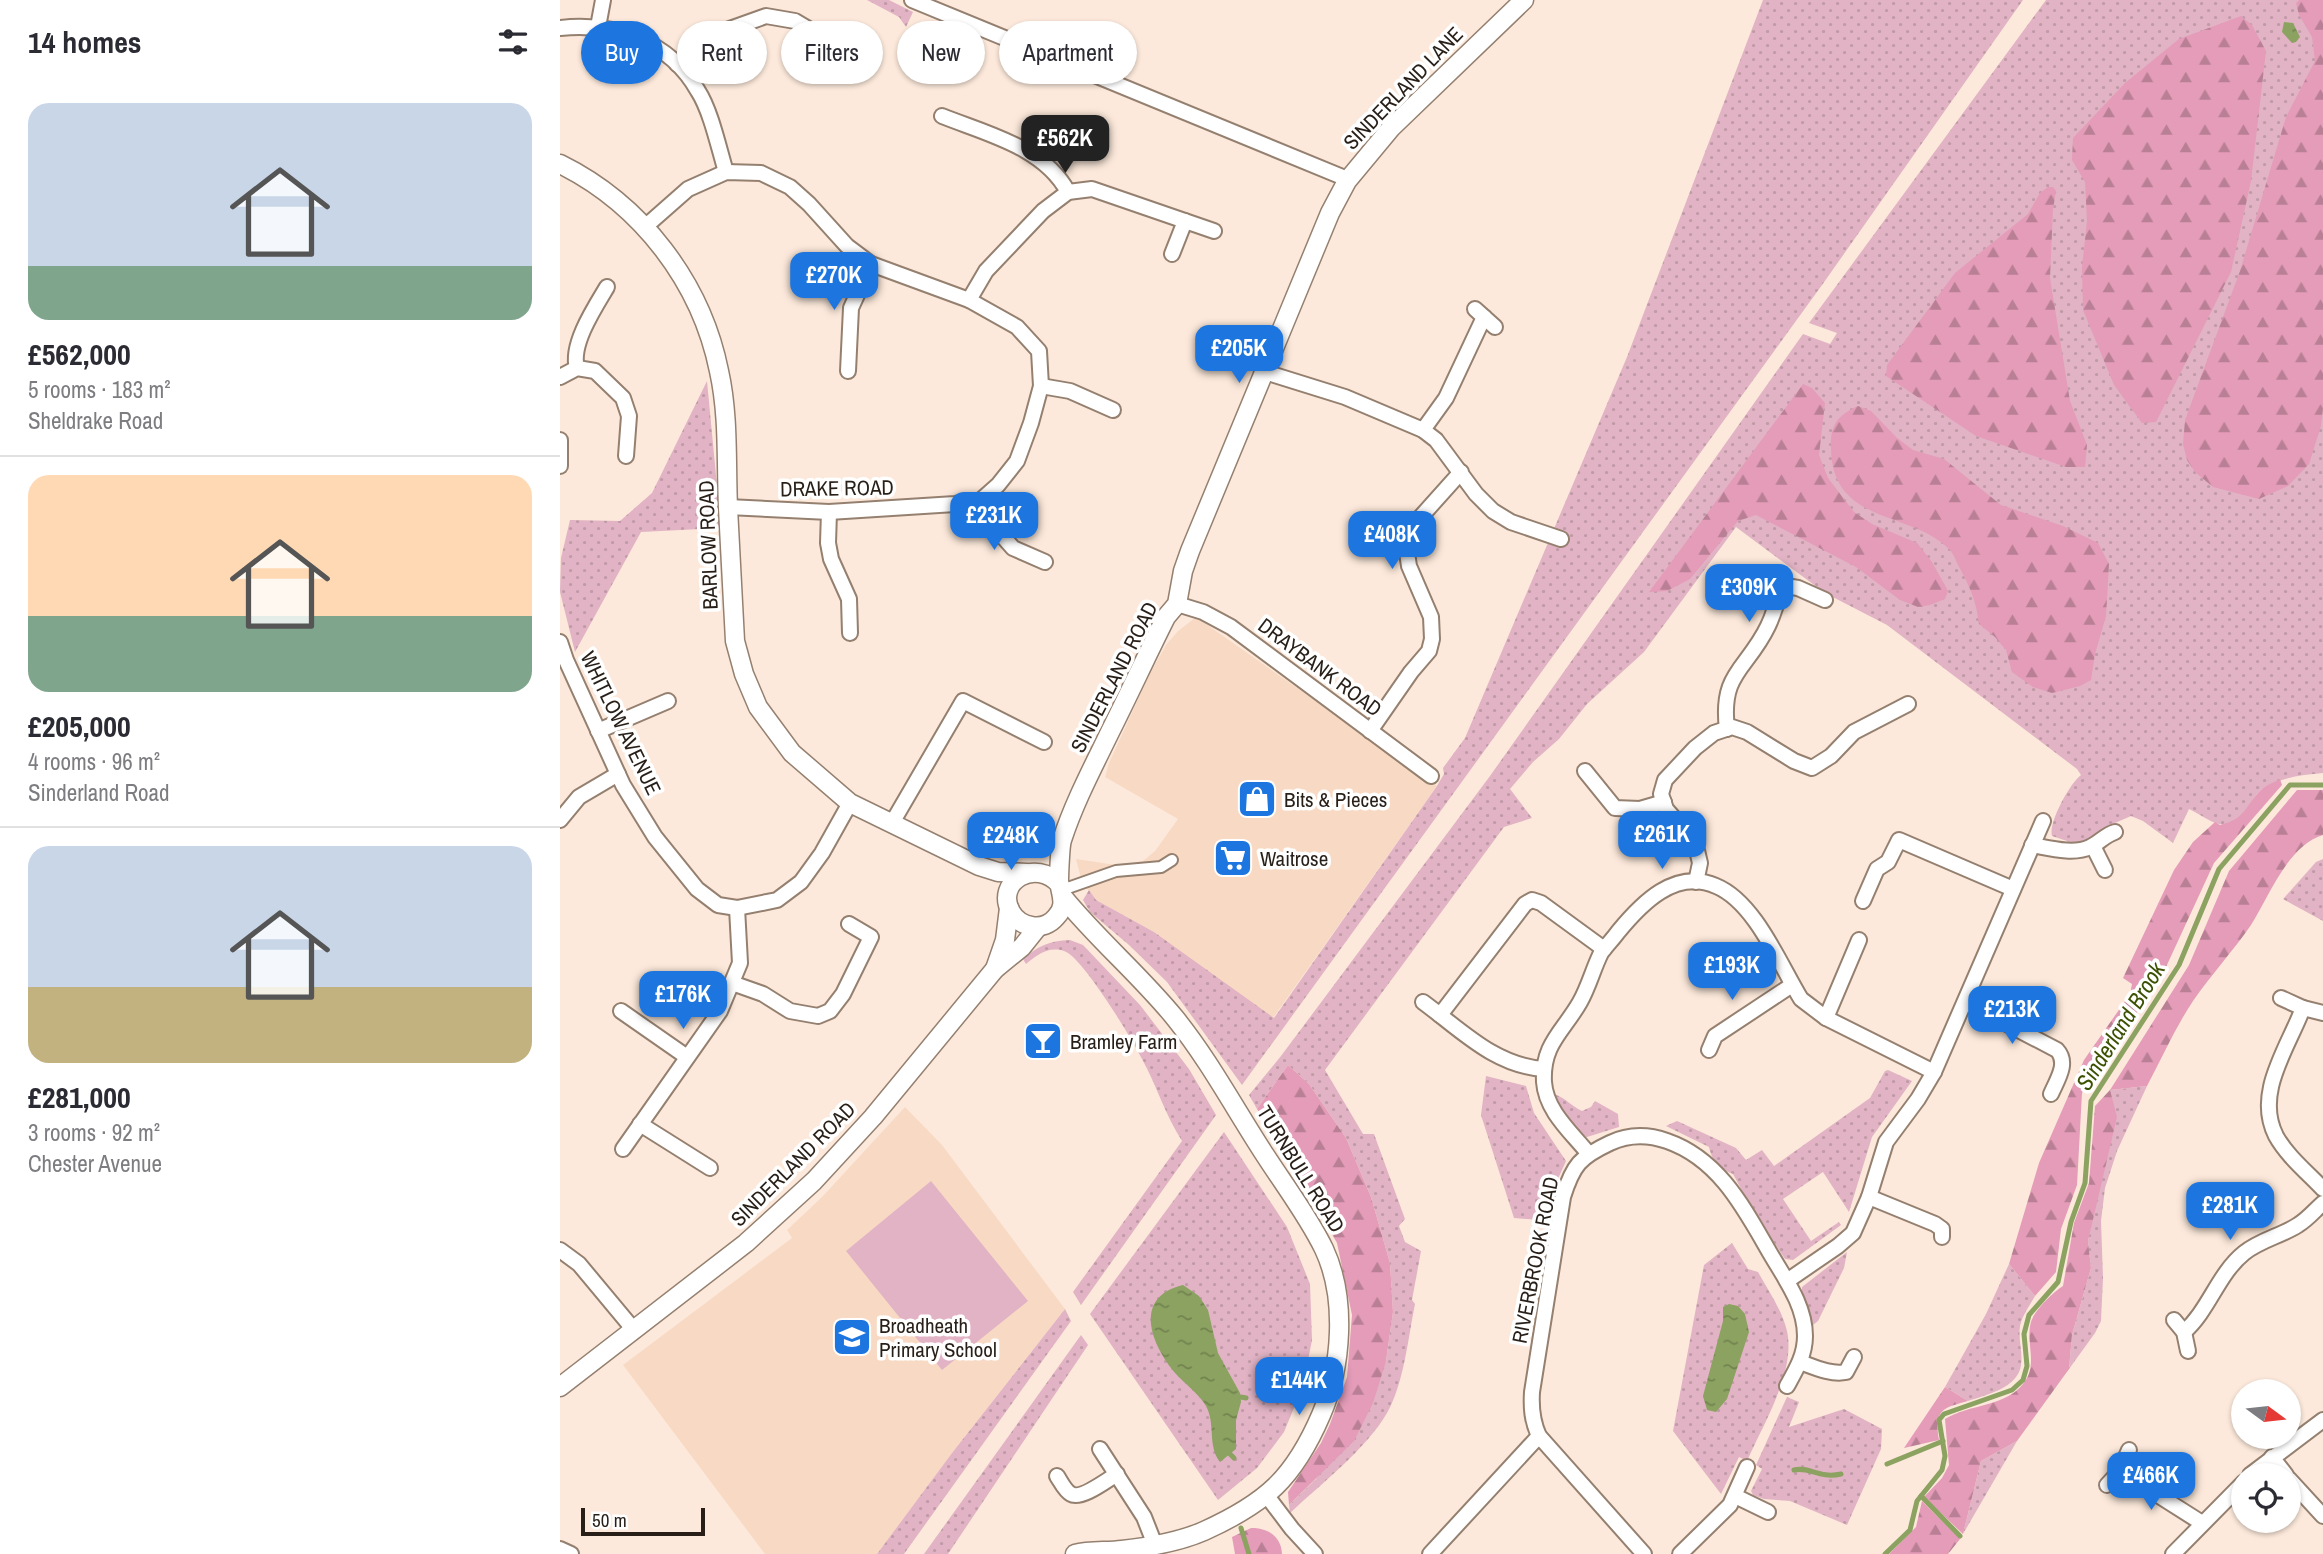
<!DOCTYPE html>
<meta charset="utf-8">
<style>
:root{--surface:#fff;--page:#f7f7f7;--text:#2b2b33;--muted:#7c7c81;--line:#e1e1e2;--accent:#1d75df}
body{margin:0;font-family:"Archivo Narrow",sans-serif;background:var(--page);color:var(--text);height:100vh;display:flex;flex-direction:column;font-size:26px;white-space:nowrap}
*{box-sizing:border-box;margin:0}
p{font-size:23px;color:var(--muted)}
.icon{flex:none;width:38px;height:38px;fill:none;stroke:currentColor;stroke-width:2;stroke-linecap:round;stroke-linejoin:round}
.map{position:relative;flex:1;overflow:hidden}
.panel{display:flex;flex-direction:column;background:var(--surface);width:560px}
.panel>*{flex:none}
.hud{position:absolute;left:21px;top:21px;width:665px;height:63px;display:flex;gap:14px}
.needle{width:46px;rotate:105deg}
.controls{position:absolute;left:1671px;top:1379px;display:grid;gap:14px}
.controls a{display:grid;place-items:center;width:70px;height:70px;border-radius:50%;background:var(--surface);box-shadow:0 2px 5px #0004;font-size:35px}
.scale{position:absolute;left:21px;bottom:18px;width:124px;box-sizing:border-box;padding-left:7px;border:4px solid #271f18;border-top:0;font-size:19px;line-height:24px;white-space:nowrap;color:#271f18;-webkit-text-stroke:5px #fff;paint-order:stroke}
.price{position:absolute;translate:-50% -60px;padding:0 16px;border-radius:14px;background:var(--accent);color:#fff;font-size:23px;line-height:46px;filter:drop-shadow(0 2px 4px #0008)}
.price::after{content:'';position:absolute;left:50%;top:42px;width:21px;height:16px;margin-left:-10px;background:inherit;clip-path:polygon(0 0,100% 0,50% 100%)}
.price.on{background:#222;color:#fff}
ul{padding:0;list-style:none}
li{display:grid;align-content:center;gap:14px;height:371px;padding:0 28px}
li+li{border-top:2px solid var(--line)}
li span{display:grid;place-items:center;height:217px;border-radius:21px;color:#555}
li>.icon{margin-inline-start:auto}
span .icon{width:126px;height:126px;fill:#fffc;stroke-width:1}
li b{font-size:30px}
h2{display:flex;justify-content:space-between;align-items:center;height:84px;padding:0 28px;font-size:30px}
.tag{padding:0 24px;border-radius:32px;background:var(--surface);box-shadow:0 2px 5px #0004;font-size:24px;line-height:63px}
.tag.on{background:var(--accent);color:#fff}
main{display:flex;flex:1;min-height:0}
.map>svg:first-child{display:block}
.built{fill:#f8dac4}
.grass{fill:url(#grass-dots)}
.forest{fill:url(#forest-firs)}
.park{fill:#e1b3c4}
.water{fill:url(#water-ripples)}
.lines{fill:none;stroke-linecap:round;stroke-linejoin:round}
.stream{stroke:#8ba261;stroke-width:5}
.pedestrian-casing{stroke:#958070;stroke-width:14}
.minor-casing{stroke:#958070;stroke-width:18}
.tertiary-casing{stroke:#958070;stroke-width:21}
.pedestrian{stroke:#fff;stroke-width:10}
.minor{stroke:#fff;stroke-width:14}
.tertiary{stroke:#fff;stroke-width:18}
.labels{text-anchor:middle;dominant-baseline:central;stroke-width:7;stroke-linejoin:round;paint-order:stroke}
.street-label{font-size:21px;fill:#271f18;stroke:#fff}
.poi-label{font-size:21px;fill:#271f18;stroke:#fff;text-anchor:start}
.water-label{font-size:23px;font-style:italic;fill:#3d5104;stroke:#fff}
</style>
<main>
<section class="panel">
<h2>14 homes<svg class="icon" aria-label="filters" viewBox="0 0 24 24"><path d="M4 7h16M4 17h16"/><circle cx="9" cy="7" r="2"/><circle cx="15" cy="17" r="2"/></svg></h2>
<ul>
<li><span style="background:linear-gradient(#c9d6e8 75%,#7fa58c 0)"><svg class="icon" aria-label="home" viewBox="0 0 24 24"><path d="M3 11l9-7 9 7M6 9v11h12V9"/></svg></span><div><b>£562,000</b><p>5 rooms · 183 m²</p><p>Sheldrake Road</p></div></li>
<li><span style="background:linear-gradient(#ffd9b3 65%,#7fa58c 0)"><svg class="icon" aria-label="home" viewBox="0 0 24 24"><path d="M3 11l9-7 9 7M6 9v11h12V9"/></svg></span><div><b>£205,000</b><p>4 rooms · 96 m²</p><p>Sinderland Road</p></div></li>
<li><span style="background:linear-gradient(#c9d6e8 65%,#c2b280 0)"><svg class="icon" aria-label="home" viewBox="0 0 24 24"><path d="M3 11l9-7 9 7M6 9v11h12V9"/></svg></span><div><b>£281,000</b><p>3 rooms · 92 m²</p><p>Chester Avenue</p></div></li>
</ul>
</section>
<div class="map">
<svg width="1763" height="1554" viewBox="0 0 1763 1554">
<defs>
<pattern id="grass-dots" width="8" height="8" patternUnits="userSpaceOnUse" patternTransform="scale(1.75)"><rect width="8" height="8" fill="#e1b3c4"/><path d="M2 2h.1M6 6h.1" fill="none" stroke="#c19aa8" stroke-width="1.8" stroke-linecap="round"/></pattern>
<pattern id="forest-firs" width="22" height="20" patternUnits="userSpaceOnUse" patternTransform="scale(1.75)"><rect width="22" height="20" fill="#e49cb8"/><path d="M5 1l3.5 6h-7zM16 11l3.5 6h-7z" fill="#b97f95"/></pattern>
<pattern id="water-ripples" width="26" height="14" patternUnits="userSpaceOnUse" patternTransform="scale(1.75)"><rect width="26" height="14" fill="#8ba261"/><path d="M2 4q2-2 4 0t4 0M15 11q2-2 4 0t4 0" fill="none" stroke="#72834f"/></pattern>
</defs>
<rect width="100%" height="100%" fill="#fce9db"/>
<g class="built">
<polygon points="636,617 877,786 713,1018 594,932 536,900 522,882 516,859 563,866 583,861 595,851 618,819 545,777 549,763 589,675 606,645 618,631"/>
<polygon points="345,1107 382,1145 505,1309 392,1453 317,1554 205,1554 63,1365 232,1238 227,1230 263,1196"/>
</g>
<g class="grass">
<polygon points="307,0 329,0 353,12 346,27 339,17"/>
<polygon points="1203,0 1463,0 1262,285 682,1085 607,982 569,945 530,912 523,900 529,890 536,900 594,932 714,1018 877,786 884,774 883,768 905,738 1067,357"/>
<path d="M1486,0H1763V773C1742,775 1722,777 1704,788C1689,797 1683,829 1659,824C1650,822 1638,813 1629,809L1613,843L1583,821L1571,816L1548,826L1539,837L1528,843L1507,845V841L1492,836C1488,823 1510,783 1521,775L1517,769L1327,625L1265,593L1176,527L1084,652L1027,704L999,739L973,762L950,789L972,818L944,827L765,1070L803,1134H814L845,1219L839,1226L845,1242L861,1251L852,1300L855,1304C848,1338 844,1383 827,1413C807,1448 760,1485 730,1513L729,1505L756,1479L826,1361L833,1312L830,1263L811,1197L786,1138L749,1084L728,1065L697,1109L689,1095L721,1056L930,776L1243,334L1270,344L1277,333L1249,323Z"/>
<polygon points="147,381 161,528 81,532 15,652 0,592 1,558 10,520 60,521 92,493"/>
<polygon points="1763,859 1763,921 1723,899 1756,862"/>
<path d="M510,940L523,945L580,1005L629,1069L656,1115L521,1305L513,1292L622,1141C605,1115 597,1086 582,1059C572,1039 522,956 504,951C488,946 477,955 466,964L463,959C478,946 489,941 510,940Z"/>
<path d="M1328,1070L1352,1081L1312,1137L1289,1212L1263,1172L1223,1199L1251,1241L1279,1222L1281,1225L1233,1260L1225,1259L1192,1209L1173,1174C1159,1169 1152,1161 1149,1147L1106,1126L1117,1121L1176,1148L1186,1160L1202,1150L1214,1166L1310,1098L1325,1071Z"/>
<polygon points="926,1076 966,1086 974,1113 1006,1161 992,1192 985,1198 979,1220 954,1218 921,1115"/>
<polygon points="1587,1086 1557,1151 1545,1188 1541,1221 1543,1278 1541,1321 1535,1333 1509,1369 1512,1335 1531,1268 1528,1241 1539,1185 1550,1090"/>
<path d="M994,1094C1006,1098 1011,1106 1022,1111L1031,1107L1035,1101L1058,1114L1059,1127L1027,1137C1012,1129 1000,1111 994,1094Z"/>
<polygon points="664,1132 727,1227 750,1284 752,1340 743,1386 724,1432 697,1468 658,1500 530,1314"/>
<path d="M1172,1243L1188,1269L1198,1272C1208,1290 1222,1310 1227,1331C1236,1372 1203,1424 1187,1461L1179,1457L1161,1494L1113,1431L1144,1265Z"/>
<polygon points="1287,1252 1284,1268 1258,1321 1253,1325 1242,1293 1242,1287"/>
<path d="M1449,1264L1475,1296C1470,1305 1462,1316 1460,1326C1458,1340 1463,1352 1461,1365C1458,1388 1426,1395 1408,1401L1385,1387L1426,1314Z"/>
<polygon points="505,1309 511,1321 344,1554 317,1554 392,1453"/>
<polygon points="521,1335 528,1345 388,1554 364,1554"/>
<polygon points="1227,1397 1239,1402 1229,1427 1284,1409 1322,1429 1321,1449 1287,1525 1230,1501 1204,1499 1193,1495 1191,1491 1202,1469 1196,1465"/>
<polygon points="1457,1441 1403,1534 1421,1461"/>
</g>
<g class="forest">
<polygon points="1739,0 1763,0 1763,408 1761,426 1749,464 1728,486 1699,499 1653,487 1635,472 1627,460 1623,444 1625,420 1680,271 1726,117 1755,61 1752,37 1739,15 1736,3"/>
<polygon points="1681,16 1692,25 1706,51 1691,181 1671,272 1596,422 1582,423 1554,385 1523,310 1522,267 1527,221 1525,182 1512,160 1513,138 1565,83 1619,39"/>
<polygon points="1488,187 1493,187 1496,191 1493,209 1490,278 1510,401 1527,445 1525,467 1506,467 1416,436 1326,376 1327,365 1395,273 1468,214 1480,193"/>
<polygon points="1243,384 1252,388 1265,403 1259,455 1268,478 1294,512 1312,524 1357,543 1372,562 1388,591 1385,599 1370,605 1358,607 1340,600 1296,567 1196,515 1178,521 1130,579 1107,591 1089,592"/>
<path d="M1298,406L1311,411L1337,438L1353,450L1384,459L1441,505L1503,526L1538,543L1549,564L1546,616L1535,654L1531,680L1520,686L1492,693L1473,687L1452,672L1446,650L1435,637L1419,624C1416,599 1409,585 1397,563C1395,558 1393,553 1389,549C1350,510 1271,525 1271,447C1270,425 1278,415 1298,406Z"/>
<path d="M1720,779L1722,785L1654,863L1606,967L1551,1054L1522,1093L1517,1185L1501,1229L1496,1272L1475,1296L1449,1264L1479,1163L1524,1060L1570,994L1572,984L1563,978L1614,870L1633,842L1655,822L1660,825C1685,819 1684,808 1699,792C1704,786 1713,783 1720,779Z"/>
<path d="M1737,790H1763V835C1728,845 1709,897 1691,925C1673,951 1651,975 1633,1001C1615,1028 1602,1058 1587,1086L1550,1090L1557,1117L1528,1241L1531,1268L1512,1335L1509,1369L1457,1441L1421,1461L1403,1534L1364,1497L1382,1478L1389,1465L1385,1419C1409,1404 1445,1407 1463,1384C1479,1365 1465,1343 1471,1322C1474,1311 1493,1292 1503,1286L1514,1223L1529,1183L1535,1106L1550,1090L1629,965L1669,871Z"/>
<polygon points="728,1065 749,1084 786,1138 811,1197 830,1263 833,1312 826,1361 813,1403 794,1441 729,1505 728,1492 761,1443 770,1424 787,1377 792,1315 777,1243 742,1180 697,1109"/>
<path d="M1385,1387L1408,1401C1382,1408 1374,1410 1379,1440L1344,1448Z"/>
<polygon points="1362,1501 1400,1539 1388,1554 1329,1554 1356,1527"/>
<path d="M691,1528C708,1528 721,1536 722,1554H675L672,1537Z"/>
</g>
<polygon class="park" points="371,1181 468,1301 382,1370 286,1251"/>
<g class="water">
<polygon points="1724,22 1733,23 1740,37 1736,42 1732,43 1722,32"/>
<path d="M623,1285L639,1296L648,1310L658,1353L680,1393L681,1402L676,1420V1449L660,1462C647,1445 656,1424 646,1406C639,1394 625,1384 616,1374C591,1345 572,1297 623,1285Z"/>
<polygon points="1169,1304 1178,1306 1185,1314 1189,1332 1167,1399 1156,1412 1147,1410 1143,1396 1163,1321 1163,1307"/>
</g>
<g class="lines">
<g class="stream">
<polyline points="681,1397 686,1398"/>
<polyline points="670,1454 674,1458"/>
<polyline points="1327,1464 1383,1441"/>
<path d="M1234,1470C1249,1466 1259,1479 1281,1474"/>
<polyline points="1361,1496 1400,1536"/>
<polyline points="681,1528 689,1554"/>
<polyline points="1325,1554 1350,1530 1357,1501 1382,1470 1385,1456 1379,1420 1384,1414 1452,1390 1463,1380 1467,1366 1464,1334 1469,1315 1498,1282 1511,1222 1525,1183 1531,1101 1619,965 1659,869 1730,785 1763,785"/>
</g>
<g class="pedestrian-casing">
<polyline id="pedestrian" points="502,890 556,871 601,867 612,860"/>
</g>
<g class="minor-casing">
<g id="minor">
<polyline points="352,0 780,176 787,181"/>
<polyline points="38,27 43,0"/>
<path d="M0,28C54,22 110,41 138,91C151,111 159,149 166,172"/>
<polyline points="117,64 164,31 206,16 235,21 257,34 275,53 277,75"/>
<path d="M382,116C427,134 484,147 508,192"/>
<polyline points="86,226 128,189 166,172 201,173 230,187 249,204 287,246 311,264 409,300 457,327 479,351 481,386 471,423 457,461 438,485 420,501 395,504 269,512 168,507"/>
<polyline points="612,254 625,221"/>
<polyline points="409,300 426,271 483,211 508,192 532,189 654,231"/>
<polyline points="915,309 935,327"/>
<path d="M17,368C10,345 35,307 47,287"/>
<polyline points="288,371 291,308 311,264"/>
<polyline points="705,372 785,397 863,430 876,440 916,494 933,511 951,522 1001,539"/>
<polyline points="0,377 17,368 35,371 63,398 69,416 66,456"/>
<polyline points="481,386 510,391 553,410"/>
<polyline points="863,430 886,398 924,317"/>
<polyline points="0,440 0,466"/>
<polyline points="420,501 438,531 453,548 485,562"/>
<polyline points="269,512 268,543 271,559 289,599 290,633"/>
<polyline points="617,604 643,612 671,627 871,776"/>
<polyline points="0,642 6,660 63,785 95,837 137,889 158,905 177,908 217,900 241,882 262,853 290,803"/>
<path d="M1167,729C1160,672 1187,670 1208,626C1216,610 1214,603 1226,586L1238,588L1265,600"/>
<polyline points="38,731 108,701"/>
<polyline points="810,731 851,672 869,651 872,639 871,617 849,566 846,546 849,530 901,472"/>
<polyline points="1025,771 1055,808 1080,809 1104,802"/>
<polyline points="0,820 19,797 58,774"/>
<polyline points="332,823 403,701 484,742"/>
<path d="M1472,845C1489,848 1514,855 1530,847C1539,843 1545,835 1555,832"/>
<polyline points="1533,846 1545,870"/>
<polyline points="1136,882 1140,863 1135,842 1106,809 1101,794 1105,780 1135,748 1154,733 1172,727 1187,732 1234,761 1252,768 1271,756 1294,732 1348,704"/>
<polyline points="1303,901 1317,869 1328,862 1339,840 1453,889"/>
<polyline points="172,983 203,994 230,1011 258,1016 270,1011 283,994 311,937 289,924"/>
<polyline points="1721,998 1743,1008 1763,1013"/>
<path d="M863,1002C901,1030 935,1066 984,1069"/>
<path d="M1405,1002L1497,1050C1509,1063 1497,1080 1491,1094"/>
<path d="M1743,1008C1728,1048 1694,1093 1716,1136C1727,1156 1748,1173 1763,1189"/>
<polyline points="61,1011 127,1057"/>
<polyline points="880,1015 965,904 972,900 981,903 1044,949"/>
<polyline points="1266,1018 1299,940"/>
<polyline points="1149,1050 1155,1036 1232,985"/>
<polyline points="80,1124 150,1168"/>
<polyline points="63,1149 160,1011 180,963 177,908"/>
<path d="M1028,1153C1011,1132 986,1111 984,1082C982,1044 1003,1032 1020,1002C1029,986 1033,969 1041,953C1046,946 1053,939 1058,932C1081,904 1115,868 1156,886C1195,902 1220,965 1241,999L1266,1018L1374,1072"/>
<polyline points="1309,1197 1375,1224 1382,1229 1382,1237"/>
<polyline points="0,1250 19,1264 74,1330"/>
<polyline points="1227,1281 1278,1246 1293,1233 1309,1197 1326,1142 1358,1099 1374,1072 1483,821"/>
<polyline points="1614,1320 1624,1332 1628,1351"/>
<path d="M1624,1332C1649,1310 1658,1274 1684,1253C1700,1240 1721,1236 1738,1225C1748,1219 1755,1210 1763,1203"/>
<path d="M1240,1362C1254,1367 1271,1375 1286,1372L1294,1357"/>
<polyline points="540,1449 584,1517 595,1545"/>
<polyline points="1712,1457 1726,1475"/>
<polyline points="1560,1471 1642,1523"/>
<polyline points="1690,1475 1763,1420"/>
<path d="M497,1476C501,1482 505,1491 511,1494C521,1500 547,1480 557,1474"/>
<polyline points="1729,1479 1763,1516"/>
<polyline points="1547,1485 1560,1471 1569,1450"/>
<polyline points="707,1496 732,1529 755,1554"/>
<polyline points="1175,1496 1208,1512"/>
<polyline points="0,1549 11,1554"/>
<polyline points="870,1554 979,1436"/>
<path d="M1084,1554L979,1436C972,1421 971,1408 972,1392L1003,1197C1013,1165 1020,1157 1050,1143C1069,1134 1087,1134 1107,1141C1159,1159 1184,1208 1210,1253C1225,1279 1245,1305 1245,1336C1245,1355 1236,1370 1227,1386"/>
<polyline points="1120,1554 1170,1505 1187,1467"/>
<polyline points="1613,1554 1684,1482"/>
</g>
</g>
<g class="tertiary-casing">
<g id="tertiary">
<path d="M0,164C81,204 141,282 159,371C169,416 166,462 168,508C170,552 173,597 175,641L184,674L198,707L232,753L290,803L419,866L438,872L467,873"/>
<path d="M500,885C476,857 434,882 451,912C460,928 484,932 496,917C507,906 501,895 499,882C499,875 500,846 502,840C514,803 533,767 550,732C569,694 587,655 606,617L617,604L623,571L630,551L770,213L787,181L831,128L964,0"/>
<path d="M503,897C538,940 580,975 615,1018C649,1060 675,1109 705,1155C725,1186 748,1216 764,1249C787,1298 782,1367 761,1415C734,1478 706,1503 644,1531C619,1542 589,1547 562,1550C547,1552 530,1550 515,1554"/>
<polyline points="435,969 445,940 449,908"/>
<polyline points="0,1387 186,1243 254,1181 313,1117 435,969 462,947 478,927"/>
</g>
</g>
<use href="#pedestrian" class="pedestrian"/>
<use href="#minor" class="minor"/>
<use href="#tertiary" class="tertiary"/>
</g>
<defs>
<g id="shop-square" transform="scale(2.0125)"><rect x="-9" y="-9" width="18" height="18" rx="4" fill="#1d75df" stroke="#fff"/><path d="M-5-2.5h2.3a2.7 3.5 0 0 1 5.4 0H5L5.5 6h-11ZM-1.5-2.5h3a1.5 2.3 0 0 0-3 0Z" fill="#fff"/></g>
<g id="supermarket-square" transform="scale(2.0125)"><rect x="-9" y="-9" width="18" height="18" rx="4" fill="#1d75df" stroke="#fff"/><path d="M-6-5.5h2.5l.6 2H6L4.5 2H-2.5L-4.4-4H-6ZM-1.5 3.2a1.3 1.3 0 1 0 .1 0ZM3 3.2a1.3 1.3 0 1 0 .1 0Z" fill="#fff"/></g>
<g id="bar-square" transform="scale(2.0125)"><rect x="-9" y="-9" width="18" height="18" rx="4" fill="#1d75df" stroke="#fff"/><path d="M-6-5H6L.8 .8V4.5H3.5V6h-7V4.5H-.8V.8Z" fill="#fff"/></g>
<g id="school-square" transform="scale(2.0125)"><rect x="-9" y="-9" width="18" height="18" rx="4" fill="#1d75df" stroke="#fff"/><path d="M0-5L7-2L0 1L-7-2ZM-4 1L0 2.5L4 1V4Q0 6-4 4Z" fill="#fff"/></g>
</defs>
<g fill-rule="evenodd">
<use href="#shop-square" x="697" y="799"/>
<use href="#supermarket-square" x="673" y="858"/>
<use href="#bar-square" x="483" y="1041"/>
<use href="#school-square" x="292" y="1337"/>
</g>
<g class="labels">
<g class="street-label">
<text transform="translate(843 88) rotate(-46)">SINDERLAND LANE</text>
<text transform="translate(277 488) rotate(-1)">DRAKE ROAD</text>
<text transform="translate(148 545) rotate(-92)">BARLOW ROAD</text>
<text transform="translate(760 667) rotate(37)">DRAYBANK ROAD</text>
<text transform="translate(554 677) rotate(-63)">SINDERLAND ROAD</text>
<text transform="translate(61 723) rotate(64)">WHITLOW AVENUE</text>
<text transform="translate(233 1164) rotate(-45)">SINDERLAND ROAD</text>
<text transform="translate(741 1169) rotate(58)">TURNBULL ROAD</text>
<text transform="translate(975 1260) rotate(-79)">RIVERBROOK ROAD</text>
</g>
<g class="poi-label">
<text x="724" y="799">Bits &amp; Pieces</text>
<text x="700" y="858">Waitrose</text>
<text x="510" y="1041">Bramley Farm</text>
<text x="319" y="1325">Broadheath<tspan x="319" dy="24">Primary School</tspan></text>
</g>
<g class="water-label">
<text transform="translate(1560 1026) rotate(-58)">Sinderland Brook</text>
</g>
</g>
</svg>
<div class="controls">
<a><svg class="needle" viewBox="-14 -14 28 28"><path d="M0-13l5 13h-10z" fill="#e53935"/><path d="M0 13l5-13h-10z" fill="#7c7c81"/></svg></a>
<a><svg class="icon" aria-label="locate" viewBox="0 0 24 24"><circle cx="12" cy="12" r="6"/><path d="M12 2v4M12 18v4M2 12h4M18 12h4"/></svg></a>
</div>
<div class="scale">50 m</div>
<b class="price on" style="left:505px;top:175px">£562K</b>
<b class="price" style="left:274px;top:312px">£270K</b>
<b class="price" style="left:679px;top:385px">£205K</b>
<b class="price" style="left:434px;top:552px">£231K</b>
<b class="price" style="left:832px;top:571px">£408K</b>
<b class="price" style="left:1189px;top:624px">£309K</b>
<b class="price" style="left:1102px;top:871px">£261K</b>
<b class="price" style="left:451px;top:872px">£248K</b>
<b class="price" style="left:1172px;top:1002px">£193K</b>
<b class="price" style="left:123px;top:1031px">£176K</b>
<b class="price" style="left:1452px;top:1046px">£213K</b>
<b class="price" style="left:1670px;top:1242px">£281K</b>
<b class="price" style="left:739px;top:1417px">£144K</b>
<b class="price" style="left:1591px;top:1512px">£466K</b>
<div class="hud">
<a class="tag on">Buy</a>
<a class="tag">Rent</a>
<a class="tag">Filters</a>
<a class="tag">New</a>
<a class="tag">Apartment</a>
</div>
</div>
</main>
